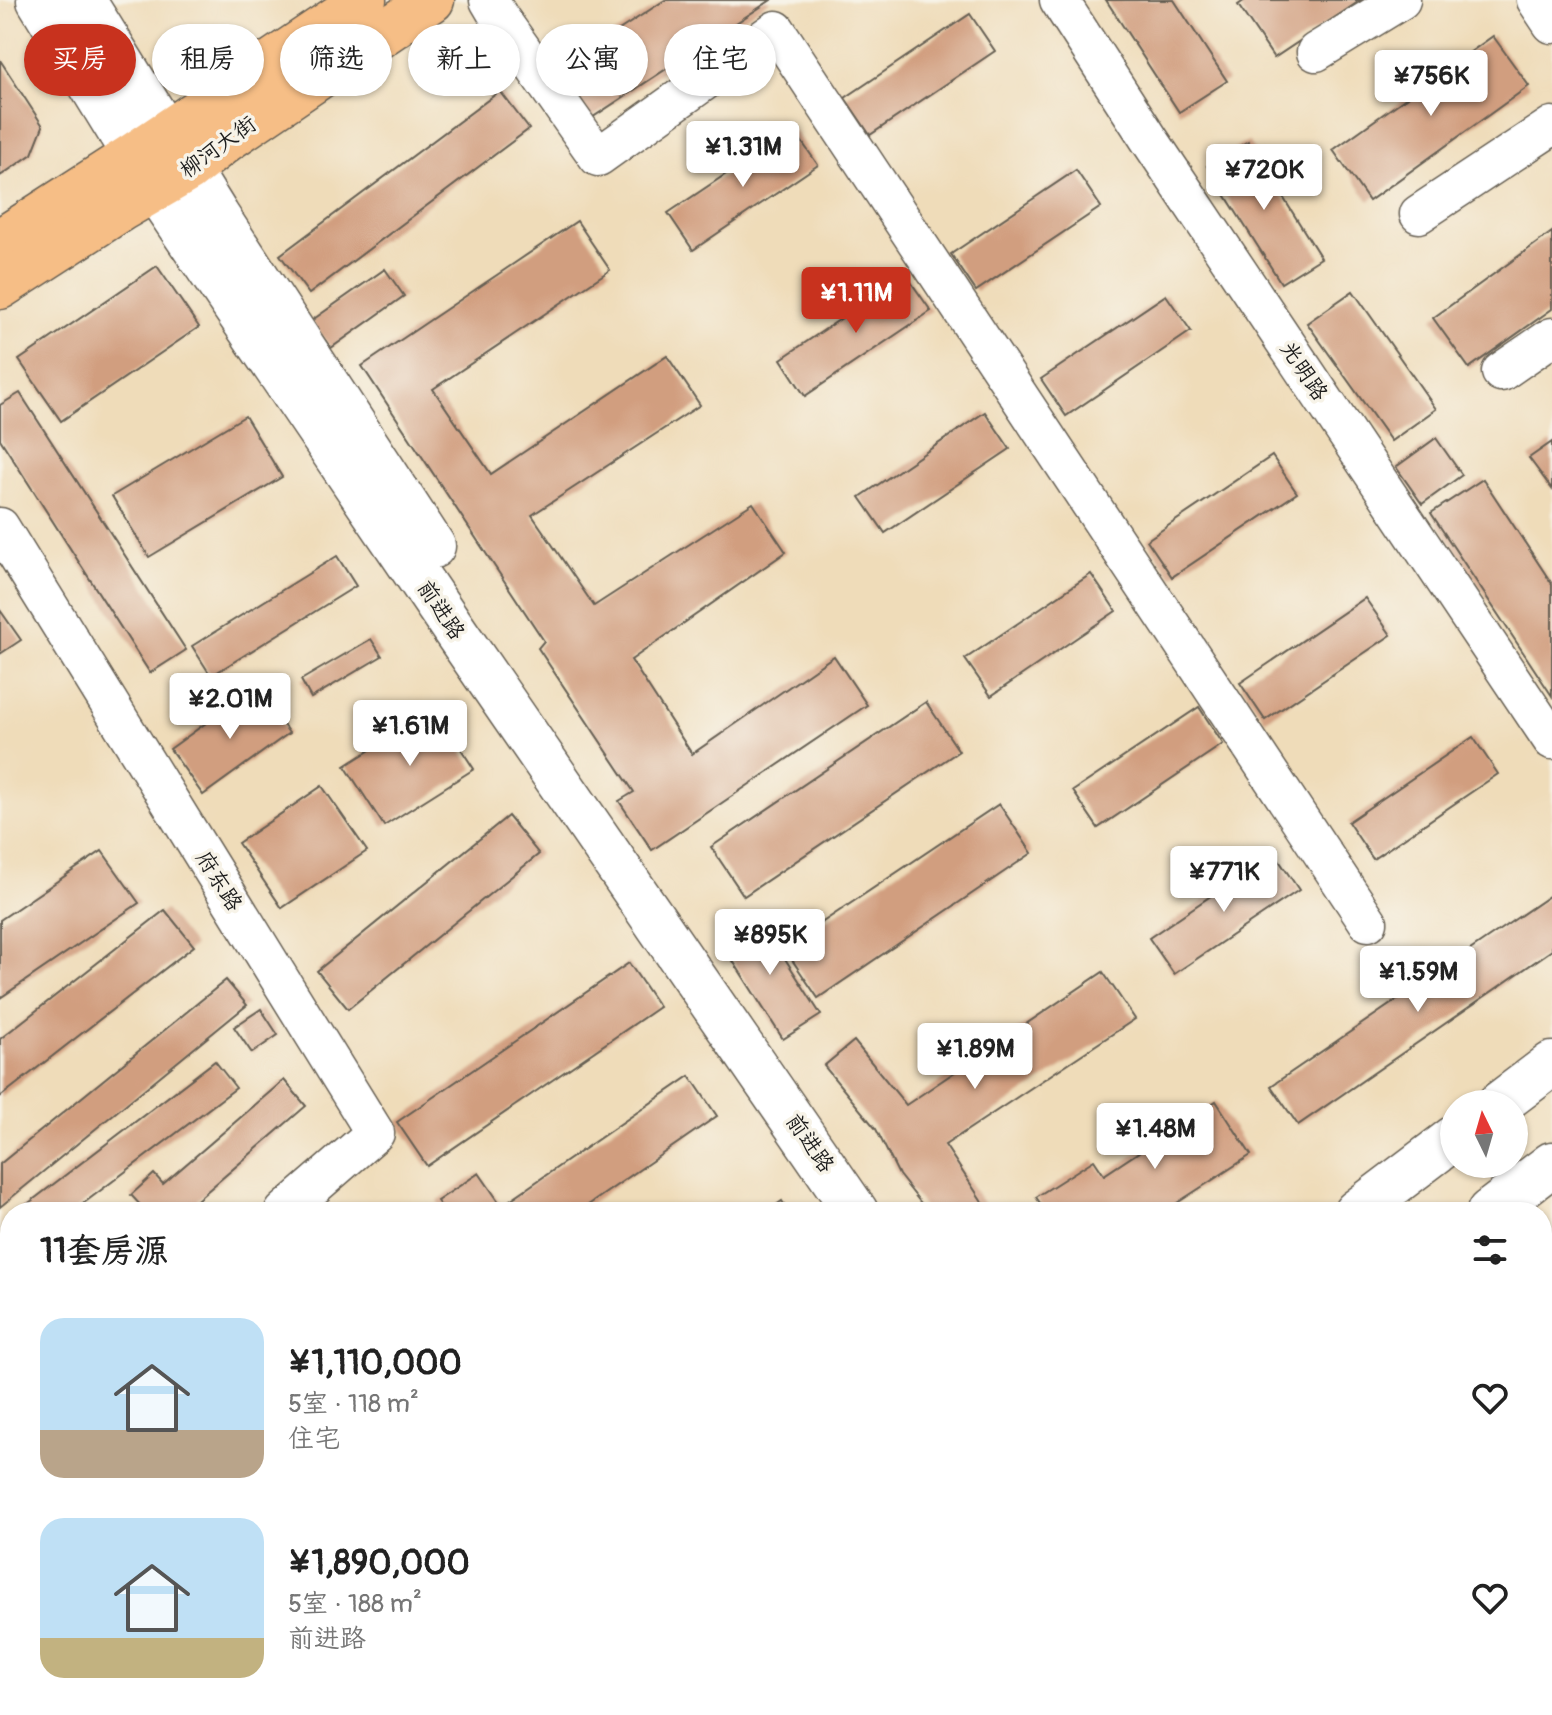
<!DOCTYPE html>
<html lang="zh">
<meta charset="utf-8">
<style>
:root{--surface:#fff;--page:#f2f2f2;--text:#222;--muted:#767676;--accent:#c8321e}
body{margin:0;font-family:Pangolin,"LXGW WenKai TC",sans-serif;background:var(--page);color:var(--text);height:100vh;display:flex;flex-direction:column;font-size:30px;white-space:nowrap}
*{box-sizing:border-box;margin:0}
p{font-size:26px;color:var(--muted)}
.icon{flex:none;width:44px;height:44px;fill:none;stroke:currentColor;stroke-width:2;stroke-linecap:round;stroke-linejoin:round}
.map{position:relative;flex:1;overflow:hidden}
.details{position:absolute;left:0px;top:1202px;width:1552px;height:514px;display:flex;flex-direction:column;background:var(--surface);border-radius:32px 32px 0 0;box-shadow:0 2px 6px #0004}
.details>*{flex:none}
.guide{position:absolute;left:24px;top:24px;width:800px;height:72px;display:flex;gap:16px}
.needle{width:52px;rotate:355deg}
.buttons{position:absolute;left:1440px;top:1090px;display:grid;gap:16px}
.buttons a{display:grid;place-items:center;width:88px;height:88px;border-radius:50%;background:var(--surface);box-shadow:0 2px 6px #0004;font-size:40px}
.price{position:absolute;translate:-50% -68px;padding:0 18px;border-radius:8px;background:#fff;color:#222;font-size:26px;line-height:52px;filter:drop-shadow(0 2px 4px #0008)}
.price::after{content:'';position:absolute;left:50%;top:48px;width:24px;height:18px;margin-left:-12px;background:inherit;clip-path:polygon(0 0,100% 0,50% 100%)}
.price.selected{background:var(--accent);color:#fff}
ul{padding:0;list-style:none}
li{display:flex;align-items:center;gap:24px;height:200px;padding:0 40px}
li span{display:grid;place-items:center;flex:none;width:224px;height:160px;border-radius:24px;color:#555}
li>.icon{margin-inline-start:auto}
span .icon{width:96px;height:96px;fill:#fffc;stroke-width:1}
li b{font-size:34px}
h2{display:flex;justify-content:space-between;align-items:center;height:96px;padding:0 40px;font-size:34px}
.chip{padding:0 28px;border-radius:36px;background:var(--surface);box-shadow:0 2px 6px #0004;font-size:28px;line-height:72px}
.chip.selected{background:var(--accent);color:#fff}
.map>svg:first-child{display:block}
.building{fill:#d19e7f}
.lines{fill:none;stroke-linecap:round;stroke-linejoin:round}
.minor-casing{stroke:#665f53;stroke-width:41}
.tertiary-casing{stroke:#665f53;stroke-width:47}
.primary-casing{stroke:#665f53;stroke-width:47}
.minor{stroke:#fff;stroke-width:38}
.tertiary{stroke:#fff;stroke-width:44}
.primary{stroke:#f6be86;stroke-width:44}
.labels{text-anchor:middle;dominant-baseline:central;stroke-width:7;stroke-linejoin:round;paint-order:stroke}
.street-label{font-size:22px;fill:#1c1c1c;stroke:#f7f3e8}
</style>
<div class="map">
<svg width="1552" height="1715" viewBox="0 0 1552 1715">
<rect width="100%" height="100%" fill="#f7f3e8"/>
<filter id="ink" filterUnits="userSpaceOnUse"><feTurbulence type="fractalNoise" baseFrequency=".0125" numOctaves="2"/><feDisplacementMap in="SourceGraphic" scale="16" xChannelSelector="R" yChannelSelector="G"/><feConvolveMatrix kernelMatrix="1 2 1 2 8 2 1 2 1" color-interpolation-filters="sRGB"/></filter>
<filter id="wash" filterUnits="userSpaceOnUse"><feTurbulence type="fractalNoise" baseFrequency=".006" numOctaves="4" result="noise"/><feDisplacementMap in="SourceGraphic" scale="32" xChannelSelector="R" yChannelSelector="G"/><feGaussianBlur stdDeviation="1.8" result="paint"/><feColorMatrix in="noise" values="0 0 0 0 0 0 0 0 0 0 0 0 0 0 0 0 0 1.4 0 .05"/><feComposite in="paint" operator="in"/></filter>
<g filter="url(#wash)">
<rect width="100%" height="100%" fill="#efdcb9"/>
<g id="blocks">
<g class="building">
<polygon points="665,0 771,0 590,119 558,70"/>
<polygon points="1106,0 1174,0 1227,81 1179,112"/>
<polygon points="1245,0 1361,0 1274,58 1238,5"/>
<polygon points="970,14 995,51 870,135 845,98"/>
<polygon points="1493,36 1529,86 1369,201 1333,150"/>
<polygon points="0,60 43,126 32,154 0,176"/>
<polygon points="500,91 529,129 309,294 280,255"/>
<polygon points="793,129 818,165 693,250 668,213"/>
<polygon points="1248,141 1321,258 1281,283 1207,166"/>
<polygon points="1076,170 1101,207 976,291 951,254"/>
<polygon points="577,221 610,270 433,389 491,474 667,356 700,405 532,515 594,606 753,503 786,552 631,660 692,754 834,656 867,705 652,850 619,801 634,792 538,648 544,641 362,366"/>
<polygon points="1552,232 1552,309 1469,368 1433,318"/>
<polygon points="157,266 199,327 61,421 19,360"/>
<polygon points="385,269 404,296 331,348 311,321"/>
<polygon points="906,275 931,311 805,396 781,359"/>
<polygon points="1353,291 1436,409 1391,441 1307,323"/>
<polygon points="1166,295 1191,331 1066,416 1041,379"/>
<polygon points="20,393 186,650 150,673 0,439 0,405"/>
<polygon points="985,412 1010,449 885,533 860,497"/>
<polygon points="245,416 282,477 149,557 112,496"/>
<polygon points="1436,438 1462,475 1422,504 1396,467"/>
<polygon points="1552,442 1552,489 1529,458"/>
<polygon points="1272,456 1297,493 1172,577 1147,540"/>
<polygon points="1483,479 1552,584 1552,696 1431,513"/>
<polygon points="337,556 356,586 211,676 192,646"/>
<polygon points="1091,574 1116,611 991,696 965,659"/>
<polygon points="1365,598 1391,635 1265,720 1240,683"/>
<polygon points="0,610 21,640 0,654"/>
<polygon points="371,639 382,656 311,698 301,680"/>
<polygon points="256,687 289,733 203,795 170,749"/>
<polygon points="926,702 959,751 744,896 711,847"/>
<polygon points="1199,707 1223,744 1098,828 1073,791"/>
<polygon points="435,709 474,769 384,826 345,766"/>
<polygon points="1473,737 1498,774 1373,859 1348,822"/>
<polygon points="322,786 367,851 282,908 238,843"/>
<polygon points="999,804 1032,853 818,998 784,948"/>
<polygon points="508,816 539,854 348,1009 317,971"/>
<polygon points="102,851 139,903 0,998 0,920"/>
<polygon points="1274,853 1299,890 1174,974 1149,938"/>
<polygon points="1552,894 1552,950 1298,1125 1271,1086"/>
<polygon points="165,910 194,946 0,1097 0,1039"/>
<polygon points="757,915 821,1015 783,1039 719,939"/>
<polygon points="629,963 659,1007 427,1166 397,1122"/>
<polygon points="1103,972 1135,1019 945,1145 989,1212 928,1212 899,1175 876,1129 824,1066 854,1041 906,1105"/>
<polygon points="226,980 247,1005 0,1207 0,1164"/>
<polygon points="261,1009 278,1035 252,1053 234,1027"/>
<polygon points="215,1061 236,1088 72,1212 17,1212"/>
<polygon points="690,1076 717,1116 578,1212 519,1212 510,1200"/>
<polygon points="284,1080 306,1106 183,1212 140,1212 144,1209 131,1195 154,1174 163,1184"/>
<polygon points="1216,1101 1251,1155 1163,1212 1046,1212 1036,1197 1094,1160 1104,1175"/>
<polygon points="479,1173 506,1212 445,1212 437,1201"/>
<polygon points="782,1201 789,1212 766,1212"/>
<polygon points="1552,1310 1552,1355 1542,1363 1542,1317"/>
<polygon points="10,1322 10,1365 0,1373 0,1330"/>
<polygon points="1552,1531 1552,1584 1542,1592 1542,1538"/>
<polygon points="10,1538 10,1601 0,1608 0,1546"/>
<polygon points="1552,1662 1552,1715 1482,1715 1494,1706 1542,1706 1542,1670"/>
<polygon points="10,1663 10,1706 60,1706 48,1715 0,1715 0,1670"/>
<polygon points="99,1706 108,1706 115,1715 86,1715"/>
<polygon points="427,1706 526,1706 513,1715 415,1715"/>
<polygon points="996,1706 1077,1706 1065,1715 983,1715"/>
<polygon points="1276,1706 1390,1706 1378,1715 1282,1715"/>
</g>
</g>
</g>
<g filter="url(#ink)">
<use href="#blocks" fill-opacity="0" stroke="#665f53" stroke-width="2"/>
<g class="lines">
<g class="minor-casing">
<g id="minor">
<polyline points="489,0 499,17 598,157 776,30 1368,922"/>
<polyline points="1059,0 1149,139 1552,740"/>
<polyline points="1536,0 1552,24"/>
<polyline points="1316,52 1401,0"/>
<polyline points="1419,214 1552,126"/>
<polyline points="1501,372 1552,337"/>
<polyline points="0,527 375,1133 284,1212"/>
<polyline points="0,1432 10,1447"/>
<polyline points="1542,1434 1552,1450"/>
<polyline points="1542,1627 1552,1619"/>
<polyline points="179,1706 185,1715"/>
<polyline points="1431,1715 1442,1706"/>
</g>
</g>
<g class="tertiary-casing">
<g id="tertiary">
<polyline points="39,0 156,191 457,634 856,1212"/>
<polyline points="83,0 217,216 433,546"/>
<polyline points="1499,1104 1552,1064"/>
<polyline points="1356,1212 1454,1138"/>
<polyline points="1489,1212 1552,1164"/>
<polyline points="1183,1706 1190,1715"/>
<polyline points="1226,1706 1232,1715"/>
<polyline points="688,1715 701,1706"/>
<polyline points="781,1715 794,1706"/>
</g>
</g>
<g class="primary-casing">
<g id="primary">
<polyline points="0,241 135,154 364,0"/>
<polyline points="0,287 121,209 188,170 226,140 432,0"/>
</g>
</g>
<use href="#minor" class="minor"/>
<use href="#tertiary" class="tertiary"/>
<use href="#primary" class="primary"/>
</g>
</g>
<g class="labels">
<g class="street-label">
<text transform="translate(218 147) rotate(-36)">柳河大街</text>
<text transform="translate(1304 371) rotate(56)">光明路</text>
<text transform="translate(441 610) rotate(56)">前进路</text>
<text transform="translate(219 881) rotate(58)">府东路</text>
<text transform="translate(810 1143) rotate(55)">前进路</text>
</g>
</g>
</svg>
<div class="buttons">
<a><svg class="needle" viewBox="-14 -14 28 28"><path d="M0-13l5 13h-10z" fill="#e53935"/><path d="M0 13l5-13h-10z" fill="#767676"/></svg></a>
</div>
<b class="price" style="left:1431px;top:118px">¥756K</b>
<b class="price" style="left:743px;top:189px">¥1.31M</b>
<b class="price" style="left:1264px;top:212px">¥720K</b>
<b class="price selected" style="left:856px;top:335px">¥1.11M</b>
<b class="price" style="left:230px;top:741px">¥2.01M</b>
<b class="price" style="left:410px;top:768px">¥1.61M</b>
<b class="price" style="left:1224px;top:914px">¥771K</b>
<b class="price" style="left:770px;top:977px">¥895K</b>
<b class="price" style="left:1418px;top:1014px">¥1.59M</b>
<b class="price" style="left:975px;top:1091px">¥1.89M</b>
<b class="price" style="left:1155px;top:1171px">¥1.48M</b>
<div class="guide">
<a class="chip selected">买房</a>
<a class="chip">租房</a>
<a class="chip">筛选</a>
<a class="chip">新上</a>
<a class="chip">公寓</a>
<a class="chip">住宅</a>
</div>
<section class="details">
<h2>11套房源<svg class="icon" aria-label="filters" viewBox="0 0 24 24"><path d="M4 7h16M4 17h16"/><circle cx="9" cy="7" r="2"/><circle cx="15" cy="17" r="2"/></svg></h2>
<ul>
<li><span style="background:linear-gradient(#bfe0f5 70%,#b9a48a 0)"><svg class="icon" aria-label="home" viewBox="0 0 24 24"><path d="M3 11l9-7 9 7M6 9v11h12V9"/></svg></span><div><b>¥1,110,000</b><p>5室 · 118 m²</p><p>住宅</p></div><svg class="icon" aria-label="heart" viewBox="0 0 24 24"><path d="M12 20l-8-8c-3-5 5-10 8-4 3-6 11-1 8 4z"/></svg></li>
<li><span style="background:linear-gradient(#bfe0f5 75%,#c2b280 0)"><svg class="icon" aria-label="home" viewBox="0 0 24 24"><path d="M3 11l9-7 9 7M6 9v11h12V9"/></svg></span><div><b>¥1,890,000</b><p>5室 · 188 m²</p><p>前进路</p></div><svg class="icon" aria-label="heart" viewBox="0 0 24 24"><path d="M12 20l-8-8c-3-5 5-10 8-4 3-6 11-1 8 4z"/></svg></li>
</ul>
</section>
</div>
